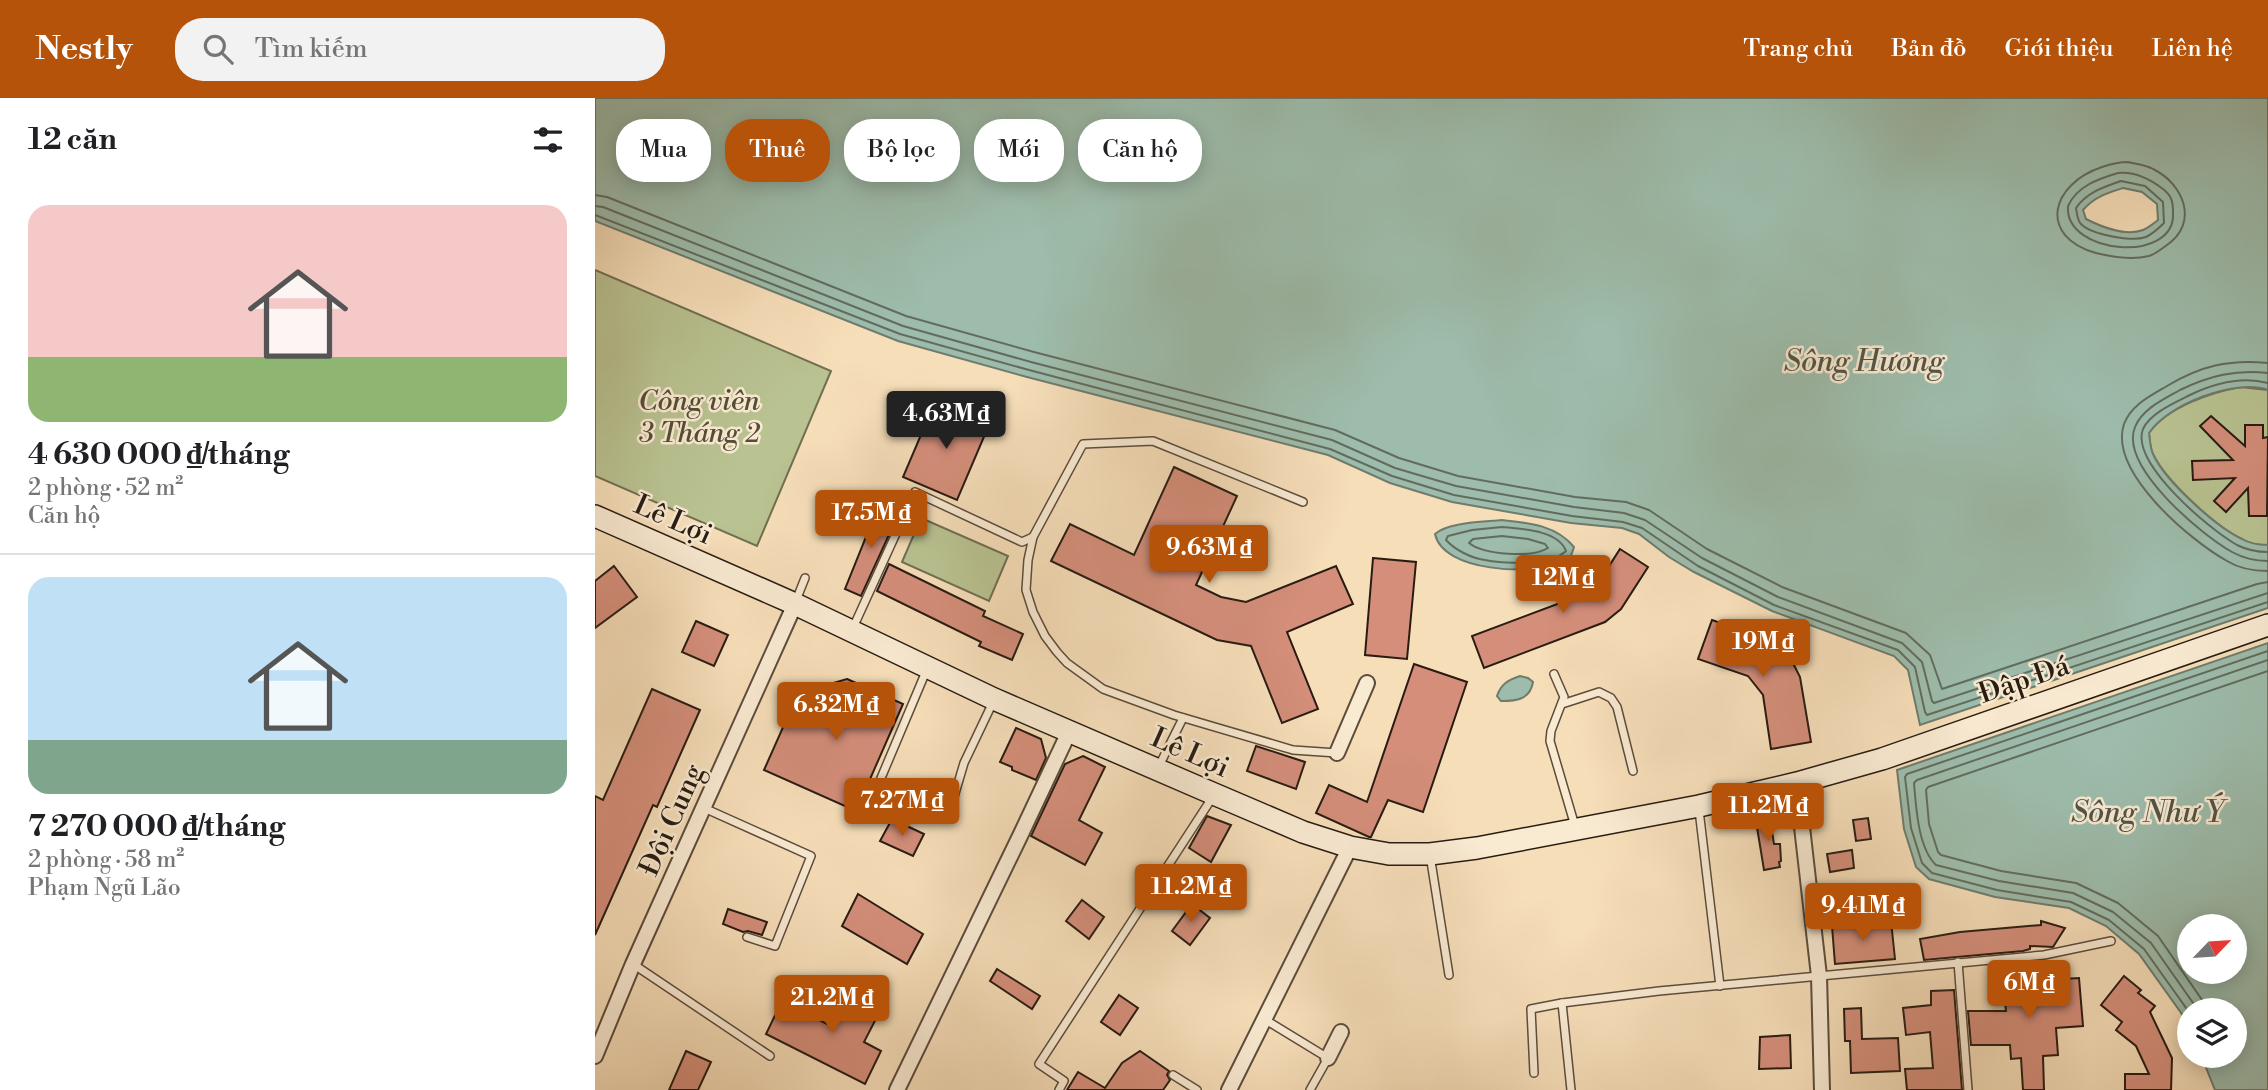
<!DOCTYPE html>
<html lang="vi">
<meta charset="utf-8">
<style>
:root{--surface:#fff;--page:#f2f2f2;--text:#202124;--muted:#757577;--line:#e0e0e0;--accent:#b45309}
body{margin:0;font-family:"Libre Bodoni",serif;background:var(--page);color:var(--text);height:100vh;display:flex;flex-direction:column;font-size:26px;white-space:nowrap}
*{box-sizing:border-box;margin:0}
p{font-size:23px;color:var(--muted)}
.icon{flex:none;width:38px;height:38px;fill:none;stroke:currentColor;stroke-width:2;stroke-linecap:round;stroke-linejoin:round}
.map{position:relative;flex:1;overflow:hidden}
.drawer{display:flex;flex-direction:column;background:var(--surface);width:595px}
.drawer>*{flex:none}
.banner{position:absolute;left:21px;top:21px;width:665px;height:63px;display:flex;gap:14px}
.needle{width:46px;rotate:65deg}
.fabs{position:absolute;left:1582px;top:816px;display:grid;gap:14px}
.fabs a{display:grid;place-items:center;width:70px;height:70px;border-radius:50%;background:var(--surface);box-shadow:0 4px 18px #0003;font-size:35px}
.price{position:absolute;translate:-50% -60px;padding:0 16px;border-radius:7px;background:var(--accent);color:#fff;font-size:23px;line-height:46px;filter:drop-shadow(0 2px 4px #0008)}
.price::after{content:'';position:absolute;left:50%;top:42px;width:21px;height:16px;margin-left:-10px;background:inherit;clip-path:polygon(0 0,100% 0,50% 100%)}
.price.active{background:#222;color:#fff}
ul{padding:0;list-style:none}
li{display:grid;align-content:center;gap:14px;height:371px;padding:0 28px}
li+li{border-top:2px solid var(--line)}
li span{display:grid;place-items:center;height:217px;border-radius:21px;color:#555}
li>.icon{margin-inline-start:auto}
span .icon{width:126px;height:126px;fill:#fffc;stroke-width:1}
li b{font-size:30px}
h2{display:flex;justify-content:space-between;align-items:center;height:84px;padding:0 28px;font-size:30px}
.chip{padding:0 24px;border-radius:28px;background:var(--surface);box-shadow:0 4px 18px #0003;font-size:24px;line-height:63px}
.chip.active{background:var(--accent);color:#fff}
header{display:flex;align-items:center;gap:42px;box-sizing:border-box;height:98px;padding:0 35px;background:var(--accent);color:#fff}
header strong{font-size:33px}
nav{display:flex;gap:38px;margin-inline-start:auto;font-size:24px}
.search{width:490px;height:63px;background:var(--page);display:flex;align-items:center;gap:18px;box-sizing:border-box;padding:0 24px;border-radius:28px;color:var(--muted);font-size:26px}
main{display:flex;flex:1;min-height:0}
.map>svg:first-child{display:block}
.green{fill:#b9c291;stroke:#706f52;stroke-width:2}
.water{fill:#9dbcab;stroke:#6e7c6e;stroke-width:2;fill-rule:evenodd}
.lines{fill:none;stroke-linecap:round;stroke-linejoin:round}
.shore{stroke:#626c5e;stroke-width:2}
.building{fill:#d48e7a;stroke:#281c12;stroke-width:2}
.service-casing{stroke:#5c4c3c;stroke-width:10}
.minor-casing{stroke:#5c4c3c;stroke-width:18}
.secondary-casing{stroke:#281c12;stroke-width:24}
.service{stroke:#f9ead2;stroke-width:7}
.minor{stroke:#f9ead2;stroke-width:14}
.secondary{stroke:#f9ead2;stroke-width:21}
.labels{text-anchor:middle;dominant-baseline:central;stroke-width:5;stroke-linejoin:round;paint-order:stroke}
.park-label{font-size:28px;font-style:italic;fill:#544e38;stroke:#f9ead2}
.street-label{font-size:28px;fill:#281c12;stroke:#f9ead2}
.water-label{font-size:30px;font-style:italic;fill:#515448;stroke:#f9ead2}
</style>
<header>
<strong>Nestly</strong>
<div class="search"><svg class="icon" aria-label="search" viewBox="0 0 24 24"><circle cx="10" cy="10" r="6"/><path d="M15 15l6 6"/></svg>Tìm kiếm</div>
<nav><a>Trang chủ</a><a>Bản đồ</a><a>Giới thiệu</a><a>Liên hệ</a></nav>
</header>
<main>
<section class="drawer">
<h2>12 căn<svg class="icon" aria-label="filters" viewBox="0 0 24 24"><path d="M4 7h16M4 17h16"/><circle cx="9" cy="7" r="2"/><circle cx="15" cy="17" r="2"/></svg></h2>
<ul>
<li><span style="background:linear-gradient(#f6c9c9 70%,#8fb573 0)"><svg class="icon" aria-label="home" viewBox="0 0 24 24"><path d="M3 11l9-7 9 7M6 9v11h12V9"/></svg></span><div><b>4 630 000 ₫/tháng</b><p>2 phòng · 52 m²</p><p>Căn hộ</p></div></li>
<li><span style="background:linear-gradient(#bfe0f5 75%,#7fa58c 0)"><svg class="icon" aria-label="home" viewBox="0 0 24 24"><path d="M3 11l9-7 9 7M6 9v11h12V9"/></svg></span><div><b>7 270 000 ₫/tháng</b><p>2 phòng · 58 m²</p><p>Phạm Ngũ Lão</p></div></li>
</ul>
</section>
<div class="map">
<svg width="1673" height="992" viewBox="0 0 1673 992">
<rect width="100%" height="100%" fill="#f6deb9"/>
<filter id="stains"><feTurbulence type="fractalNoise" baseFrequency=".00286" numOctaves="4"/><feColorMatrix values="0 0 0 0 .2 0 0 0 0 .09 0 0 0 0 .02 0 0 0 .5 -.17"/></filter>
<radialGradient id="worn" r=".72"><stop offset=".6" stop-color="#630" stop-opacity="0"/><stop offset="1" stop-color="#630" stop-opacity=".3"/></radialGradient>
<g class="green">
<polygon points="0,172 236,273 162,448 0,378"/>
<path d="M1646,289L1673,292V447C1664,447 1655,446 1647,441C1621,429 1570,382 1558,356C1555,350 1555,342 1554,335C1572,309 1617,294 1646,289Z"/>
<polygon points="326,420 413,458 394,503 307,464"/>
</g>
<g class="water">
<path d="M0,0H1673V292C1640,280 1572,307 1554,335C1555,342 1555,350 1558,356C1570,383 1621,429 1647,441C1655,446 1664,447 1673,447V510L1325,627L1313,572L1299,558L1177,513L1099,474L1074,459L1044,436L1027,430L976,425L857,404L795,385L733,357L432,279L303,243L0,123ZM1528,90L1547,94L1562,106L1563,122C1559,125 1553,130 1548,132C1530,139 1507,129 1491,121L1488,112C1499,99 1512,95 1528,90Z"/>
<path d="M907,422C934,425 961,427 979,449C977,457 974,463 966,466C937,477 848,474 840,436C853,424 889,424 907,422Z"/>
<path d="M1673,545V992H1620L1606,957H1640V912H1594V931L1589,919L1544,856L1511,828L1474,810L1400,799L1334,781L1321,769L1309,731L1302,672ZM1594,828H1640V873H1594Z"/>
<path d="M925,578L933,580L938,584C935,602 921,603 906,603L902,598C906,586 913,582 925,578Z"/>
</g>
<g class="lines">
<g class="shore">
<path d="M1533,64C1541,66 1551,67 1558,71C1589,86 1604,125 1572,147C1566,151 1561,156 1554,158C1537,162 1517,159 1501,155C1442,138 1456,86 1507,69C1516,66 1523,64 1533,64Z"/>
<path d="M1523,75C1540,73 1555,81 1568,91C1577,98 1578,104 1578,115C1581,166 1469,157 1473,108C1482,88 1503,81 1523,75Z"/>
<path d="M1526,83L1550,88L1568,104L1569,125C1564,130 1557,136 1551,139C1537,144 1497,137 1486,126C1482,122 1482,115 1481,110C1492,94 1509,89 1526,83Z"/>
<polyline points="0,97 12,99 311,218 439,254 740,332 804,360 863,378 980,399 1031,404 1054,412 1112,451 1187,489 1311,535 1335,557 1347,591 1662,486 1673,484"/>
<polyline points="0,108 8,109 308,228 436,264 737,342 800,370 861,388 979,409 1029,415 1050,422 1107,460 1183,499 1307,545 1327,564 1337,603 1339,605 1673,495"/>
<polyline points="0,117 305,236 434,272 735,351 797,378 859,397 977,418 1028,424 1047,430 1103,468 1179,507 1303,552 1320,569 1330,614 1332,617 1673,504"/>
<path d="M1673,265C1634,261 1605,268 1572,288C1555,298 1536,307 1529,326C1513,374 1596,443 1632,463C1645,471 1659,473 1673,473"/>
<path d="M1673,275C1641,271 1614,278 1585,292C1569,301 1547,311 1540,329C1524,369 1607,437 1637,454C1648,460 1660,463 1673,463"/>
<path d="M1673,285C1646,278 1620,285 1595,297C1581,304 1555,315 1548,331C1535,365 1615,432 1642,447C1652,452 1662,454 1673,454"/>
<path d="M907,429C927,431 963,432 971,453C956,467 910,466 890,462C876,460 860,452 851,442L853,438L877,432Z"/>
<path d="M907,438L933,441L950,446L953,450C937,460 889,457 874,445L878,441Z"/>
<path d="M1603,912L1556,845L1518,814L1478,795L1404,783L1341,767C1323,750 1321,709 1319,685L1322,682L1673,562"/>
<polyline points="1614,912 1563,838 1523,805 1481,785 1406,773 1346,757 1343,754 1334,726 1331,692 1333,689 1673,573"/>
<polyline points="1594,914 1549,851 1514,822 1476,804 1402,792 1337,775 1327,765 1316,730 1310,679 1312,676 1673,553"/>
</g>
</g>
<g class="building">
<polygon points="340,304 394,327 362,402 308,379"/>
<polygon points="1616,318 1650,348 1650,327 1668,327 1668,340 1673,339 1672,418 1654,418 1653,390 1631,414 1619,403 1640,380 1598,382 1597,363 1638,362 1605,328"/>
<polygon points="579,369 642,398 601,487 626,499 651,504 741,468 758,506 692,534 723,611 687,625 656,548 622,542 456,463 475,426 539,457"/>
<polygon points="283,409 303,417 266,498 250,491"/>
<polygon points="1025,451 1053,469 1026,511 1010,524 889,570 877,538 989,496 1002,487"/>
<polygon points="778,460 821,464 812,561 770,557"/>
<polygon points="294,466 390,513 388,518 428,536 417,562 384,548 386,544 282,493"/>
<polygon points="19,468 42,499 0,530 0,483"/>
<polygon points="1117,522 1178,544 1194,557 1205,579 1216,644 1176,651 1168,597 1153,578 1103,561"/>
<polygon points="101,523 133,537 119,568 87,554"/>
<polygon points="819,566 872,584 828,714 793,702 776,739 774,739 721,715 734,687 772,704"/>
<polygon points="252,581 308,606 261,713 169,672 197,609 217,618 231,587"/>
<polygon points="57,591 105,612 62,709 58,707 0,837 0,698 8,702"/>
<polygon points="421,630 446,641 451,660 441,682 417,672 417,669 405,664"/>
<polygon points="661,648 710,664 701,691 652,673"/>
<polygon points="488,658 510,669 484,722 507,735 490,767 436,738 470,666"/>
<polygon points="1174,715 1179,746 1185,746 1186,763 1184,764 1185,769 1169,772 1160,717"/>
<polygon points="612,718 636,727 616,764 594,750"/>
<polygon points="1273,720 1276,741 1261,743 1258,722"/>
<polygon points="297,721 329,736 318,758 285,743"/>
<polygon points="1257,752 1259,770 1235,774 1232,756"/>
<polygon points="263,796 328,836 312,866 247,828"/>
<polygon points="487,802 509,819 494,841 471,823"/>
<polygon points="597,806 615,820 595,847 577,833"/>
<polygon points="133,811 172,824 167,837 153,833 148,834 128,826"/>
<polygon points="1296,823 1300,861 1240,866 1237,828"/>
<polygon points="1446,823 1470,830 1458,849 1435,848 1435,851 1428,853 1329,862 1325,841 1365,834 1446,827"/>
<polygon points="1429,865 1432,883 1484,880 1488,928 1461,930 1463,957 1448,958 1449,992 1428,992 1426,960 1416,961 1415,947 1376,947 1373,913 1411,913 1405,867"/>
<polygon points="402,871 445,898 437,911 395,883"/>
<polygon points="1529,878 1546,892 1543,895 1560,908 1555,914 1577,960 1576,992 1530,992 1530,976 1554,976 1541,948 1521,932 1527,924 1506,907"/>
<polygon points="250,892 286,911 269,944 286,953 270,986 171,936 187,903 232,926"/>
<polygon points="1359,892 1367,992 1312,992 1310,971 1338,970 1335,934 1311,937 1308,910 1336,907 1336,893"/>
<polygon points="524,897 543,910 525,937 506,924"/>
<polygon points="1266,910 1267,941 1303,940 1305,973 1256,975 1255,943 1250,943 1249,911"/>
<polygon points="1195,937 1196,970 1164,971 1165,939"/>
<polygon points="91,953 116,964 103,992 74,992"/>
<polygon points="545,953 574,973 572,977 575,982 568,992 472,992 483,974 510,990 527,965"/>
</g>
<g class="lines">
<g class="service-casing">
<g id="service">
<polyline points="708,404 558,343 488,346 438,439 433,462 431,492 438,514 450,538 462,554 472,565 508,591 579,617 698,652 742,655"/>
<polyline points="200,505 210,480"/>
<polyline points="257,532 320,394 427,444 438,439"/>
<polyline points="959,576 969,599 956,633 955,643 980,728"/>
<polyline points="967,606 1004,594 1016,600 1022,609 1038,673"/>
<polyline points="563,670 588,620"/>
<polyline points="358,702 369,665 399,602"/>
<polyline points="109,710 216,758 180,848 152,839"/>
<polyline points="1104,712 1125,888"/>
<polyline points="270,718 332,571"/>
<polyline points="835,757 854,877"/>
<polyline points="1363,864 1373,992"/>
<polyline points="38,866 175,958"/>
<polyline points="967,905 976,992"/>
<polyline points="669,921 733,960 715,992"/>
<polyline points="939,975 936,911 967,905 1064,893 1449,857 1516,843"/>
<polyline points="578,977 602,992"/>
<polyline points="464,992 469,983 444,966 617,700"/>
</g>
</g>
<g class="minor-casing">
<g id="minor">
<polyline points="742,655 772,585"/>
<polyline points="1202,685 1224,878 1227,992"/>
<polyline points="0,958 38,866 200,506"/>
<polyline points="733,960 746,934"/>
<polyline points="302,992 426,736 474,634"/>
<polyline points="634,992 755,749"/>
</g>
</g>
<g class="secondary-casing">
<polyline id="secondary" points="0,418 200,506 399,601 619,696 708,734 755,749 794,756 835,756 882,750 1104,708 1202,685 1287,661 1673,527"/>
</g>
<use href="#service" class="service"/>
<use href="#minor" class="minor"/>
<use href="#secondary" class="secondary"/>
</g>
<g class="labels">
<g class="park-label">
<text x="104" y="303">Công viên<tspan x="104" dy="32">3 Tháng 2</tspan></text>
</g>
<g class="street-label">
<text transform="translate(78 422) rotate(24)">Lê Lợi</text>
<text transform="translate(1429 582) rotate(-19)">Đập Đá</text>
<text transform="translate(595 655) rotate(24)">Lê Lợi</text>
<text transform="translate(77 722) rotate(-66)">Đội Cung</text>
</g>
<g class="water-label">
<text x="1269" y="264">Sông Hương</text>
<text x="1552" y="715">Sông Như Ý</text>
</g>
</g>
<rect width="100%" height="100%" filter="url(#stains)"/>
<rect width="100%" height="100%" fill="url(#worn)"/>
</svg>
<div class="fabs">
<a><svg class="needle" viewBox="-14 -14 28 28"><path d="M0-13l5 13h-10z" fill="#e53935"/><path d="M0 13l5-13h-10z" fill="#757577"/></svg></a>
<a><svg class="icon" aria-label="layers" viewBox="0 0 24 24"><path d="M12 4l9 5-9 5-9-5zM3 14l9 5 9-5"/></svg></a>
</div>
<b class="price active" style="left:351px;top:353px">4.63M ₫</b>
<b class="price" style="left:276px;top:452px">17.5M ₫</b>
<b class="price" style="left:614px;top:487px">9.63M ₫</b>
<b class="price" style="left:968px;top:517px">12M ₫</b>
<b class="price" style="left:1168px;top:581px">19M ₫</b>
<b class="price" style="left:241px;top:644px">6.32M ₫</b>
<b class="price" style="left:307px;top:740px">7.27M ₫</b>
<b class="price" style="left:1173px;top:745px">11.2M ₫</b>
<b class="price" style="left:596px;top:826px">11.2M ₫</b>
<b class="price" style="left:1268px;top:845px">9.41M ₫</b>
<b class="price" style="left:1434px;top:922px">6M ₫</b>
<b class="price" style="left:237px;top:937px">21.2M ₫</b>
<div class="banner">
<a class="chip">Mua</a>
<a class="chip active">Thuê</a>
<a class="chip">Bộ lọc</a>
<a class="chip">Mới</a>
<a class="chip">Căn hộ</a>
</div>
</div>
</main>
